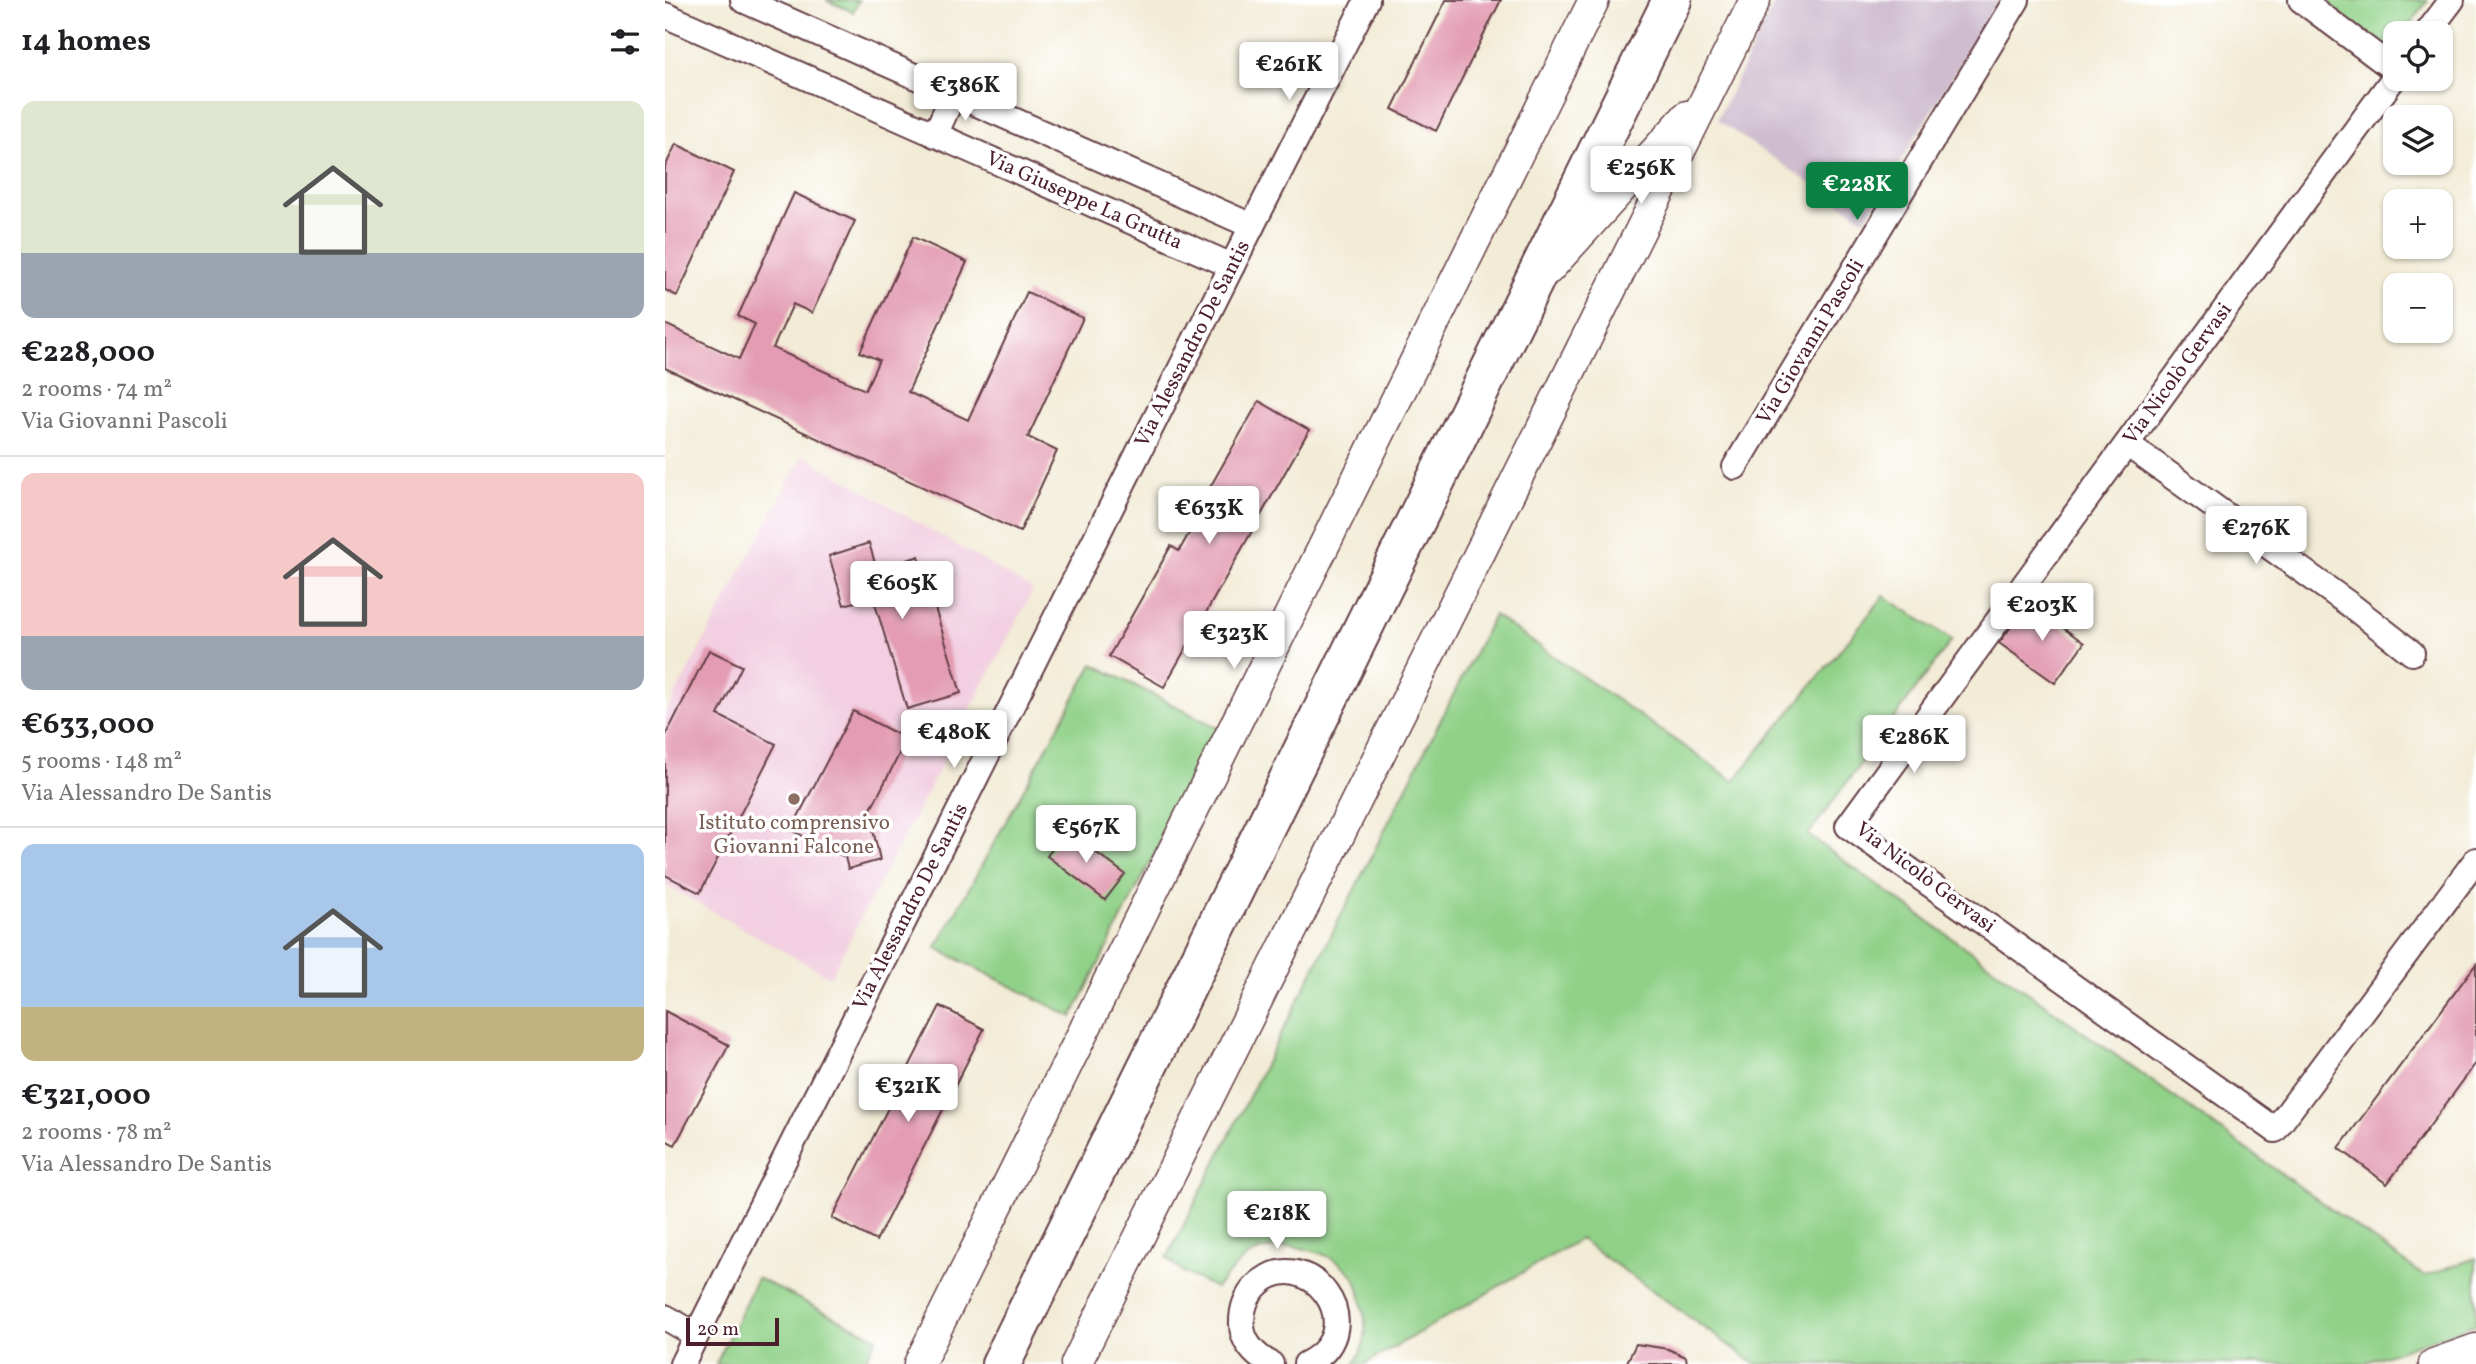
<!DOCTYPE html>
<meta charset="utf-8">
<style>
:root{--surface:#fff;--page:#f6f6f6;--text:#202124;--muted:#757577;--line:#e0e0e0;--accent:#0b8043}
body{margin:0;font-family:Vollkorn,serif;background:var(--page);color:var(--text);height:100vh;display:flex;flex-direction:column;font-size:26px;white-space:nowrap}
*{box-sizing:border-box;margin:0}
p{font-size:23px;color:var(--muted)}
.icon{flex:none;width:38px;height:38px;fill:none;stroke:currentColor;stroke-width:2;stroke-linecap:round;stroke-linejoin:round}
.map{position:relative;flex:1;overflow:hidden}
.panel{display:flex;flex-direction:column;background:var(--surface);width:665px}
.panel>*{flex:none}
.fabs{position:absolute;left:1718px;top:21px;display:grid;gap:14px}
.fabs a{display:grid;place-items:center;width:70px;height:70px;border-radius:14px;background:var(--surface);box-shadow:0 2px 5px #0004;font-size:35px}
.scale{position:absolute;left:21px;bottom:18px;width:93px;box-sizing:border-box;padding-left:7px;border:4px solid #4a1f2b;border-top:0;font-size:19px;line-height:24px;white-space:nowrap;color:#4a1f2b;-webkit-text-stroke:5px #fff;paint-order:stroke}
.price{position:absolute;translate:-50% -60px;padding:0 16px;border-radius:7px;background:#fff;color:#222;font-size:23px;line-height:46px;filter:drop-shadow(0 2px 4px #0008)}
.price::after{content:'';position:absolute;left:50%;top:42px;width:21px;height:16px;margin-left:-10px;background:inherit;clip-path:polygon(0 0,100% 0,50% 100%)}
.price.active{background:var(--accent);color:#fff}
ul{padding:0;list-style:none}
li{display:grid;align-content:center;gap:14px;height:371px;padding:0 21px}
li+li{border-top:2px solid var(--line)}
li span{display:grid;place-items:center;height:217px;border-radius:14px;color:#555}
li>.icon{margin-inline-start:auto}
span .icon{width:126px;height:126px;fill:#fffc;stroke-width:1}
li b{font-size:30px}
h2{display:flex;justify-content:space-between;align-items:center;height:84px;padding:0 21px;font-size:30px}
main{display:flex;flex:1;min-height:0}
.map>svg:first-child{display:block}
.built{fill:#f2cfe1}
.industrial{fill:#cfbdcf}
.green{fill:#90d188;stroke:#6d785a;stroke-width:2}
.building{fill:#e39cb3}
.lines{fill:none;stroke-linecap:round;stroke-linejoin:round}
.minor-casing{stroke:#633e44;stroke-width:28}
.tertiary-casing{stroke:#633e44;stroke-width:33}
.primary-casing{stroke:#633e44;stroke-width:42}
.minor{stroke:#fff;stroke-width:24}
.tertiary{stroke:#fff;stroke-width:30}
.primary{stroke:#fff;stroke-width:38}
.education-dot{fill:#8d6e63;stroke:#fff;stroke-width:2.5}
.labels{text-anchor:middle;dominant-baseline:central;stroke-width:7;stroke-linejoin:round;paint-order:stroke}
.street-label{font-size:21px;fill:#4a1f2b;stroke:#fff}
.education-label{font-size:21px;fill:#785e54;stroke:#fff}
</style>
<main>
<section class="panel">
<h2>14 homes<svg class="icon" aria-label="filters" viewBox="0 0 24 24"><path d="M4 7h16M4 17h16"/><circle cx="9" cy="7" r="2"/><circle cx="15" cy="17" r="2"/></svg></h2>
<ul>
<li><span style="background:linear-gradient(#dfe7d0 70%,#9aa5b1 0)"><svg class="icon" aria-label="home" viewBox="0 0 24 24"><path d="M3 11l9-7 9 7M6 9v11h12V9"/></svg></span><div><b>€228,000</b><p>2 rooms · 74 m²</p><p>Via Giovanni Pascoli</p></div></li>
<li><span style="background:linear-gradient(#f6c9c9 75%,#9aa5b1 0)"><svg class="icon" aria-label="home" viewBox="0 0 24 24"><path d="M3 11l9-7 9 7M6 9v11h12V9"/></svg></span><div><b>€633,000</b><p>5 rooms · 148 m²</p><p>Via Alessandro De Santis</p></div></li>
<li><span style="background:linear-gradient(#a9c7e8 75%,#c2b280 0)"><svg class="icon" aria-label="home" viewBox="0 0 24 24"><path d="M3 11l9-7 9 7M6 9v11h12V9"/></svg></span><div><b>€321,000</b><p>2 rooms · 78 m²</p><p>Via Alessandro De Santis</p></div></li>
</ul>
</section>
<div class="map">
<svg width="1811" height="1364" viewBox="0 0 1811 1364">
<rect width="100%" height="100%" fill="#fff"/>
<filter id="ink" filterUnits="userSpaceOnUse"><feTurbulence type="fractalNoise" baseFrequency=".0143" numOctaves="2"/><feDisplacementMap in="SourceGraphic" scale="14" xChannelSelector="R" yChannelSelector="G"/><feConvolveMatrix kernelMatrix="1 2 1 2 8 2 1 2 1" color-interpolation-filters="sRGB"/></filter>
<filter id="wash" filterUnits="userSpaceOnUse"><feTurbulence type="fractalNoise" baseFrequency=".00686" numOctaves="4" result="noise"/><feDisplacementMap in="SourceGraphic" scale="28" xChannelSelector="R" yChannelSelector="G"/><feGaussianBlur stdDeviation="1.57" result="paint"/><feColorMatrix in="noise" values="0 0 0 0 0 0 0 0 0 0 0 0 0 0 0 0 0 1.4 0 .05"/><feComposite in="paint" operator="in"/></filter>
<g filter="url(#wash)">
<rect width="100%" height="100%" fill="#f2ebd5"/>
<polygon class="built" points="138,455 368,590 165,977 0,885 0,714"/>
<polygon class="industrial" points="1111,0 1334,0 1200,220 1052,120"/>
<g class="green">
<polygon points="161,0 194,0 188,12"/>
<polygon points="1656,0 1763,0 1739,33 1731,33 1731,45 1726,51"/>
<path d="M1219,596L1287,640L1143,835L1759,1276L1811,1258V1324L1696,1364H1090L915,1239L700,1364H689C701,1346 703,1329 698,1308C696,1299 695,1284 689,1277C670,1252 631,1243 601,1249C580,1253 564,1273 551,1288L518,1272L502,1258L829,615L1069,781Z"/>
<polygon points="428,664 553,728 407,1017 271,948"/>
<polygon points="92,1278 212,1338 198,1364 51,1364"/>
</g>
<g id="blocks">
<g class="building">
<polygon points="781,0 836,0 771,131 727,109"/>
<polygon points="11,144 69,172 12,296 0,290 0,167"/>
<polygon points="129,193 190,221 147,313 128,304 108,348 200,390 214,360 195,352 248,237 302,262 243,392 303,420 362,292 418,318 363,437 392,451 355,532 0,368 0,324 74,359 90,324 73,316"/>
<polygon points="594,401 644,430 499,687 444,656 506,546 514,551 540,505 536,503"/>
<polygon points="204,543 212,570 254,556 296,693 242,709 208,597 179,605 164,556"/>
<polygon points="1364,603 1419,643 1390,683 1334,643"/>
<polygon points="44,650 77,666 53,715 111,744 35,893 0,875 0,737"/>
<polygon points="188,711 242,739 204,813 215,860 183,869 180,857 126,830"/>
<polygon points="401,830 460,874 440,900 382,856"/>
<polygon points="1811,964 1811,1063 1722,1184 1674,1148"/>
<polygon points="275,1006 319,1029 211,1241 167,1218"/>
<polygon points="0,1011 64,1045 10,1145 0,1140"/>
<polygon points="971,1344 1003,1349 1021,1357 1022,1364 961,1364"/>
</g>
</g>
</g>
<g filter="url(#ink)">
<use href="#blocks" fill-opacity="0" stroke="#633e44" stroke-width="2"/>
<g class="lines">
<g class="minor-casing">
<g id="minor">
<polyline points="78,0 587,226"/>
<polyline points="1636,0 1731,71"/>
<polyline points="0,15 567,266"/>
<polyline points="1762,33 1787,0"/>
<polyline points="1731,75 1183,826 1610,1130 1811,860"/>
<polyline points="270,135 289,93"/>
<polyline points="1462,444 1688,607 1747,653"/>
<polyline points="1070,467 1352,0"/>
<polyline points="0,1317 31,1335"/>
<polyline points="17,1364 587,226 702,0"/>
<path d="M606,1364C590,1356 576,1341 577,1322C577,1309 581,1297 590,1287C640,1236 712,1329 641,1364"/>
</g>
</g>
<g class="tertiary-casing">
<g id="tertiary">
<polyline points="884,269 1022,116"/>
<polyline points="254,1364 929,0"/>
<polyline points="411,1364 1090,0"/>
<polyline points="1769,1364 1811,1349"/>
</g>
</g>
<g class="primary-casing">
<polyline id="primary" points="336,1364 1007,0"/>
</g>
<use href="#minor" class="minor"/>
<use href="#tertiary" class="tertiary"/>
<use href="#primary" class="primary"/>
</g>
</g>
<circle class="education-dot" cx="129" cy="799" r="7"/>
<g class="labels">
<g class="street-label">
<text transform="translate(419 201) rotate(24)">Via Giuseppe La Grutta</text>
<text transform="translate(1146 342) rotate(-59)">Via Giovanni Pascoli</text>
<text transform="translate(528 344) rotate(-63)">Via Alessandro De Santis</text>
<text transform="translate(1513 374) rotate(-54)">Via Nicolò Gervasi</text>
<text transform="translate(1260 878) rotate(37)">Via Nicolò Gervasi</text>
<text transform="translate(246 907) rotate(-63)">Via Alessandro De Santis</text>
</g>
<g class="education-label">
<text x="129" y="823">Istituto comprensivo<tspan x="129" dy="24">Giovanni Falcone</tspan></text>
</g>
</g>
</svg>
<div class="fabs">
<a><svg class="icon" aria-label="locate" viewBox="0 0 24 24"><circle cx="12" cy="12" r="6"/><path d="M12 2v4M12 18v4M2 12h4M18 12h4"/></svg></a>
<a><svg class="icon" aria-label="layers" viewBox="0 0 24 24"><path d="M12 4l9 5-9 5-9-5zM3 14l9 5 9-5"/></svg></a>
<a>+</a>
<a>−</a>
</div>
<div class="scale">20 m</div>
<b class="price" style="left:624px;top:102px">€261K</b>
<b class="price" style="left:300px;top:123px">€386K</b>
<b class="price" style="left:976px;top:206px">€256K</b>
<b class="price active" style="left:1192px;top:222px">€228K</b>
<b class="price" style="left:544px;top:546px">€633K</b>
<b class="price" style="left:1591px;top:566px">€276K</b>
<b class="price" style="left:237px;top:621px">€605K</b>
<b class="price" style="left:1377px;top:643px">€203K</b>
<b class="price" style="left:569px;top:671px">€323K</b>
<b class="price" style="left:289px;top:770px">€480K</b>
<b class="price" style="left:1249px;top:775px">€286K</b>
<b class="price" style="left:421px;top:865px">€567K</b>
<b class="price" style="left:243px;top:1124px">€321K</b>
<b class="price" style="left:612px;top:1251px">€218K</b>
</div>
</main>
